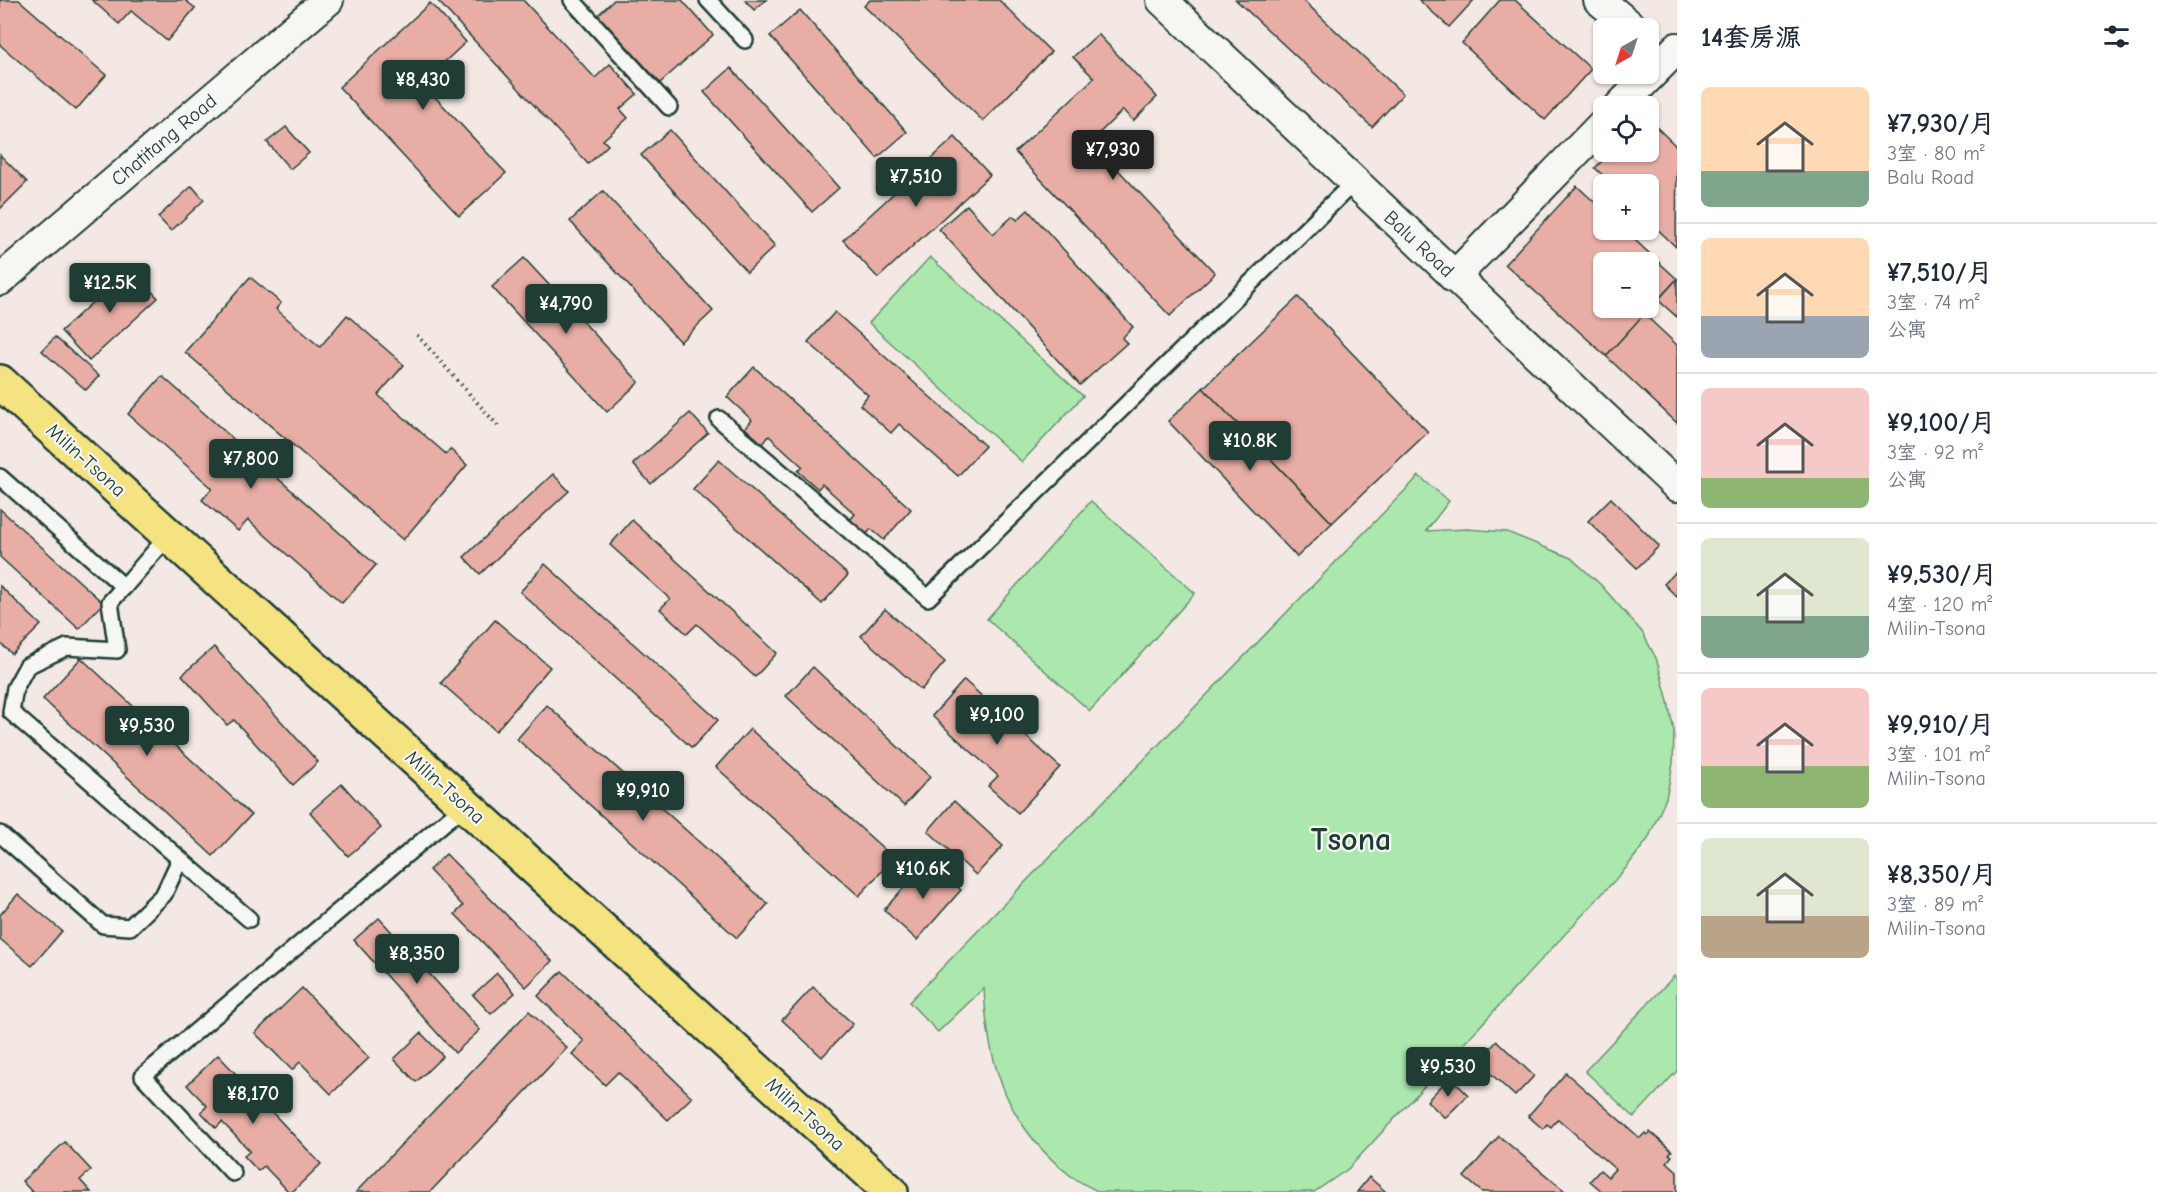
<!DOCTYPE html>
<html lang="zh">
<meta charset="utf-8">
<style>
:root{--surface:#fff;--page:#f6f6f7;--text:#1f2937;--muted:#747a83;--line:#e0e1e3;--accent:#1f3d34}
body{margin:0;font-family:"Comic Neue","LXGW WenKai TC",sans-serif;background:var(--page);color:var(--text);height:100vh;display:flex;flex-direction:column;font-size:22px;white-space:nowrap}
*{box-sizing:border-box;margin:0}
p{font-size:20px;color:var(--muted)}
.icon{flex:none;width:33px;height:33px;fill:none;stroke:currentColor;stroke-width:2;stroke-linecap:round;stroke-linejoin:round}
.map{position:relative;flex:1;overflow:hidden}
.side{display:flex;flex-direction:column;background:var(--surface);width:480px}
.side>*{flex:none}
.needle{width:39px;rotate:219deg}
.tools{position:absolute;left:1593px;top:18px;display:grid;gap:12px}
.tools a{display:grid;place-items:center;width:66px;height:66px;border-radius:9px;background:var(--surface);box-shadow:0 2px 4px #0004;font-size:30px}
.price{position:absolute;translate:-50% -51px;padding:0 14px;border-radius:6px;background:var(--accent);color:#fff;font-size:20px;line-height:39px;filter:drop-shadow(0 2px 3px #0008)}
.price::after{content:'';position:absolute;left:50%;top:36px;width:18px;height:14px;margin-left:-9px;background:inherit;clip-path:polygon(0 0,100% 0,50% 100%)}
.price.active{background:#222;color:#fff}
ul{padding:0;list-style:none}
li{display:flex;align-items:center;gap:18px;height:150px;padding:0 24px}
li+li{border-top:2px solid var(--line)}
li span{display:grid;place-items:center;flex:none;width:168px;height:120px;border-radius:9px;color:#555}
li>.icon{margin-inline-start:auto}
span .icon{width:72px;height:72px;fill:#fffc;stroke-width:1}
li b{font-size:26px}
h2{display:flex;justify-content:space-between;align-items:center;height:72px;padding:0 24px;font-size:26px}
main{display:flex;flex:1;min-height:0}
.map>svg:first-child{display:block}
.green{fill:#ace8ae;stroke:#669271;stroke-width:1.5}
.building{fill:#e8aea5;stroke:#1f3d34;stroke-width:1.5;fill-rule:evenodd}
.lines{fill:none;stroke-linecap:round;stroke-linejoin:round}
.service-casing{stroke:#1f3d34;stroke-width:20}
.minor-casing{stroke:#1f3d34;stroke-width:34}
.trunk-casing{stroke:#1f3d34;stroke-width:38}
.path{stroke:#1f3d34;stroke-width:4;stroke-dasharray:1.5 4.5;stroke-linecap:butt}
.service{stroke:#f6f6f2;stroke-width:15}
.minor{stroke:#f6f6f2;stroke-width:30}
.trunk{stroke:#f5e382;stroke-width:33}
.labels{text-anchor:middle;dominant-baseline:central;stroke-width:4.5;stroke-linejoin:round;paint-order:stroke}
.street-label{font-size:20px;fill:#1f3d34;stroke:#f6f6f2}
.town-label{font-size:32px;font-weight:bold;fill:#1f3d34;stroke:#f6f6f2}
</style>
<main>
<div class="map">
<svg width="1677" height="1192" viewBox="0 0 1677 1192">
<rect width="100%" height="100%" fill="#f3e8e3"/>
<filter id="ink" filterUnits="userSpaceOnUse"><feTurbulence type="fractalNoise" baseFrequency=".0167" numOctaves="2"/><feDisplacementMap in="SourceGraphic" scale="12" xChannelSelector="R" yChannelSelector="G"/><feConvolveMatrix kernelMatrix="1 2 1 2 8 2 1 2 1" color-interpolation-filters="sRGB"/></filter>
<g filter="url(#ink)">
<g class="green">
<polygon points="930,257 1083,396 1022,462 869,323"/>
<path d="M1419,476L1449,501L1426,531L1467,529L1507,532L1571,558L1601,585L1642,632L1656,658L1667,697L1674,731L1673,764L1666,798L1648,839L1626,868L1348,1169L1314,1192H1099C1090,1187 1079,1182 1071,1176C1008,1127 987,1065 984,988L938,1032L909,1002Z"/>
<polygon points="1091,501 1195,593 1090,711 987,619"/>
<polygon points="1674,976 1677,979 1677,1071 1634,1117 1585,1071"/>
</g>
<g class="building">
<polygon points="0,0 19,0 106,75 76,110 0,45"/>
<polygon points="92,0 185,0 195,8 167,41 131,11 119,24"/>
<polygon points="437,0 523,0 595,78 610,64 637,94 620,109 628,118 603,140 608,145 588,164"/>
<polygon points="614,0 682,0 713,35 660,83 598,15"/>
<polygon points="745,0 766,0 754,10"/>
<polygon points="870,0 999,0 1051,52 983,121 864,6"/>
<polygon points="1236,0 1303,0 1403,94 1372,127"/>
<polygon points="1419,0 1474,0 1449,27"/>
<polygon points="1500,0 1515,0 1591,69 1545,120 1462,43"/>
<polygon points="430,3 466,42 422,83 506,173 459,216 339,87"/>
<polygon points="800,10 907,132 877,158 770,36"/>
<polygon points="1098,34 1157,97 1133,121 1123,110 1091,141 1215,273 1170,316 1015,152 1094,78 1073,57"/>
<polygon points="731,68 839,188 812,212 704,92"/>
<polygon points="1648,119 1677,147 1676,247 1648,220 1648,184 1612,184 1595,168 1611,152 1648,152"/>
<polygon points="286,127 309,153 290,169 267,142"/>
<polygon points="670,130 775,246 747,272 641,155"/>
<polygon points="955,137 990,175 878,278 843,240"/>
<polygon points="0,155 27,182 0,209"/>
<polygon points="192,186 204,200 171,231 158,217"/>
<path d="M1577,186L1604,211V230H1624L1677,279L1606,356L1505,264ZM1604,262H1648V308H1604Z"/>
<polygon points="603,191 713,311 680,342 570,221"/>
<polygon points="967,205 993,234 1013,216 1017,220 1028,210 1133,327 1122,338 1127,343 1080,385 939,229"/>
<polygon points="524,258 639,382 607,412 492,287"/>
<polygon points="130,268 158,298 89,361 61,331"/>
<polygon points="250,277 281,303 276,309 320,347 347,315 404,365 378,395 446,454 450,449 467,465 403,540 185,352"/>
<polygon points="1677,279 1677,317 1658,300"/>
<polygon points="1298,297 1428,432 1332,523 1203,388"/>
<polygon points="835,312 985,446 958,476 899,424 891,433 860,405 868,395 808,342"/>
<polygon points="1644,314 1677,345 1677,423 1606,356"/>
<polygon points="55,337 99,376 86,390 42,351"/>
<polygon points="754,367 911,509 884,540 871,529 866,535 850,520 855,514 822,484 818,489 798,471 803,467 769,436 763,444 745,428 752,420 727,397"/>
<polygon points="162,376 376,565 342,603 248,520 238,531 202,500 212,488 128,414"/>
<polygon points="1203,388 1332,523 1297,557 1168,421"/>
<polygon points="690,413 708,433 651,484 633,464"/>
<polygon points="719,460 848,575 822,604 693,489"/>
<polygon points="553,474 569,491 480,574 464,557"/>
<polygon points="1611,498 1659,546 1637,568 1588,521"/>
<polygon points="0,509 103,603 79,629 0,557"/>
<polygon points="632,520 777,653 755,677 697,624 687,634 660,609 670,599 610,545"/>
<polygon points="545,564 718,720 692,748 520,592"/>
<polygon points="1677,571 1677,597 1664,584"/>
<polygon points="0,586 41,625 12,654 0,643"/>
<polygon points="885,609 945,662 921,690 861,636"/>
<polygon points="495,620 550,667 496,731 441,683"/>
<polygon points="214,647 318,762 293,785 234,720 227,725 182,675"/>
<polygon points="81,658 251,815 213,856 43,699"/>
<polygon points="813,667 930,777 904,806 786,696"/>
<polygon points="964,680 1060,767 1018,813 988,786 998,776 932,716"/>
<polygon points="547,705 768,904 737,938 517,739"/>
<polygon points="750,729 894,858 859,896 716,767"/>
<polygon points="342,784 381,828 348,856 310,812"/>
<polygon points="954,801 1003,846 976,875 928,831"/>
<polygon points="446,854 552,961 526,987 455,914 463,906 429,870"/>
<polygon points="928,860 961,890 917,940 884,910"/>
<polygon points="18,894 62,931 32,966 0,939 0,915"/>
<polygon points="379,918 480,1030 455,1053 354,940"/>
<polygon points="562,971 692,1097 668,1120 618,1072 605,1085 572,1054 584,1041 538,996"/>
<polygon points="497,973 515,993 491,1014 473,995"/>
<polygon points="813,987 853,1024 822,1057 782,1020"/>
<polygon points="302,988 369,1058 331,1094 300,1062 292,1070 255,1033"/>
<polygon points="529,1011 567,1048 430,1192 356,1192"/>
<polygon points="421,1033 443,1056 416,1082 394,1059"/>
<polygon points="1497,1041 1534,1076 1515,1096 1478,1062"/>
<polygon points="218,1055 321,1164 292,1192 289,1192 264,1166 258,1171 244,1156 250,1151 222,1122 216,1128 201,1112 207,1106 187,1085"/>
<polygon points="1566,1073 1640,1138 1645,1133 1647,1135 1650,1132 1672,1151 1669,1154 1672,1156 1667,1162 1677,1171 1677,1192 1603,1192 1590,1181 1600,1170 1608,1177 1615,1169 1558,1119 1551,1127 1547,1124 1543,1129 1528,1116"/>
<polygon points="1450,1077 1468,1095 1445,1118 1427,1101"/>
<polygon points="1499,1136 1566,1192 1482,1192 1464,1177"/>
<polygon points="65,1142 91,1170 80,1180 91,1192 32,1192 22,1181"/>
<polygon points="1369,1177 1386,1192 1357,1192"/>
</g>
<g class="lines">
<g class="service-casing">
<g id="service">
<polyline points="572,0 669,107"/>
<polyline points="708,0 745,40"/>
<polyline points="719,419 928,598 1354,182"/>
<polyline points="0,477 124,587 168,536"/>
<polyline points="124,587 110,602 117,650 67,647 27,666 15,688 11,712 249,919"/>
<polyline points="0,834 103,925 130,927 164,894 180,859"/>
<polyline points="233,1173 143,1076 465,805"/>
</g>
</g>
<g class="minor-casing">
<g id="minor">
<polyline points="1162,0 1677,486"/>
<polyline points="1599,0 1633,28"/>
<polyline points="1620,106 1677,48"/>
<polyline points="1454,277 1604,123"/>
<polyline points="0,280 328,0"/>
</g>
</g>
<g class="trunk-casing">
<polyline id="trunk" points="0,382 891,1192"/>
</g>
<polyline class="path" points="417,335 499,427"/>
<use href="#service" class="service"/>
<use href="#minor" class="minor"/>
<use href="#trunk" class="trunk"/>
</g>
</g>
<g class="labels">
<g class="street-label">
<text transform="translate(164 140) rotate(-40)">Chatitang Road</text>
<text transform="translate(1419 244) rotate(43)">Balu Road</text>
<text transform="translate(86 460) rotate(42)">Milin-Tsona</text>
<text transform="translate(445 787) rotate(42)">Milin-Tsona</text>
<text transform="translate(805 1114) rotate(42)">Milin-Tsona</text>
</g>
<g class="town-label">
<text x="1351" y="839">Tsona</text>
</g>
</g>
</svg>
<div class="tools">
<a><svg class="needle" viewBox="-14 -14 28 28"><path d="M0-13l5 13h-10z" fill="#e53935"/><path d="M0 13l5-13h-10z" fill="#747a83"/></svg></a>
<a><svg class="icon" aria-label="locate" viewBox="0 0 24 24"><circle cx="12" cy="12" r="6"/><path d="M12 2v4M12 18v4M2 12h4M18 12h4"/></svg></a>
<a>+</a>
<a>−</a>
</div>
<b class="price" style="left:423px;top:111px">¥8,430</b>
<b class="price active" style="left:1113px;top:181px">¥7,930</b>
<b class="price" style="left:916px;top:208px">¥7,510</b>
<b class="price" style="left:110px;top:314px">¥12.5K</b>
<b class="price" style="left:566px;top:335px">¥4,790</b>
<b class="price" style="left:1250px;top:472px">¥10.8K</b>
<b class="price" style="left:251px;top:490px">¥7,800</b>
<b class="price" style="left:997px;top:746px">¥9,100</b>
<b class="price" style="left:147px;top:757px">¥9,530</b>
<b class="price" style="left:643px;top:822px">¥9,910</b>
<b class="price" style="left:923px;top:900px">¥10.6K</b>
<b class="price" style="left:417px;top:985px">¥8,350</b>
<b class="price" style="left:1448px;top:1098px">¥9,530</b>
<b class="price" style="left:253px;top:1125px">¥8,170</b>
</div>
<section class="side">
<h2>14套房源<svg class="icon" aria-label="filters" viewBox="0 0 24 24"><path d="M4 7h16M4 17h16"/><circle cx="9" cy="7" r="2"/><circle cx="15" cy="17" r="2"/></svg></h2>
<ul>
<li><span style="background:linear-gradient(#ffd9b3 70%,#7fa58c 0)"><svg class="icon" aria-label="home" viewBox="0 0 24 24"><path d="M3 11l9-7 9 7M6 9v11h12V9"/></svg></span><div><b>¥7,930/月</b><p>3室 · 80 m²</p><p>Balu Road</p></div></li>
<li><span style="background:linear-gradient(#ffd9b3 65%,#9aa5b1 0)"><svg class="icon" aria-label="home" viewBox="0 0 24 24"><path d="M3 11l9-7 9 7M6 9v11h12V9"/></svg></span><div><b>¥7,510/月</b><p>3室 · 74 m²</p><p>公寓</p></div></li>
<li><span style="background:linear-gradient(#f6c9c9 75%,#8fb573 0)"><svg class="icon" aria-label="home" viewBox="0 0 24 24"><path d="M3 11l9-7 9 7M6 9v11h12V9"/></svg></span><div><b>¥9,100/月</b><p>3室 · 92 m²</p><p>公寓</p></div></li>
<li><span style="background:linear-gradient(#dfe7d0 65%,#7fa58c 0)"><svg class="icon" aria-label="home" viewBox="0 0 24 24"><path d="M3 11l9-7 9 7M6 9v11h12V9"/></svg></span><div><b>¥9,530/月</b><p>4室 · 120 m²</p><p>Milin-Tsona</p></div></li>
<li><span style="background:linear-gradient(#f6c9c9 65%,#8fb573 0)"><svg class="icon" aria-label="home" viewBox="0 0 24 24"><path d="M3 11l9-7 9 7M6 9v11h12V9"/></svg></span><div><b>¥9,910/月</b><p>3室 · 101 m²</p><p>Milin-Tsona</p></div></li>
<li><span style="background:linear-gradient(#dfe7d0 65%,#b9a48a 0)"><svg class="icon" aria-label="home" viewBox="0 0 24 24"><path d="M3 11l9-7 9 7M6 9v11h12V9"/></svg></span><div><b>¥8,350/月</b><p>3室 · 89 m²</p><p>Milin-Tsona</p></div></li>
</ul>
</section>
</main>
